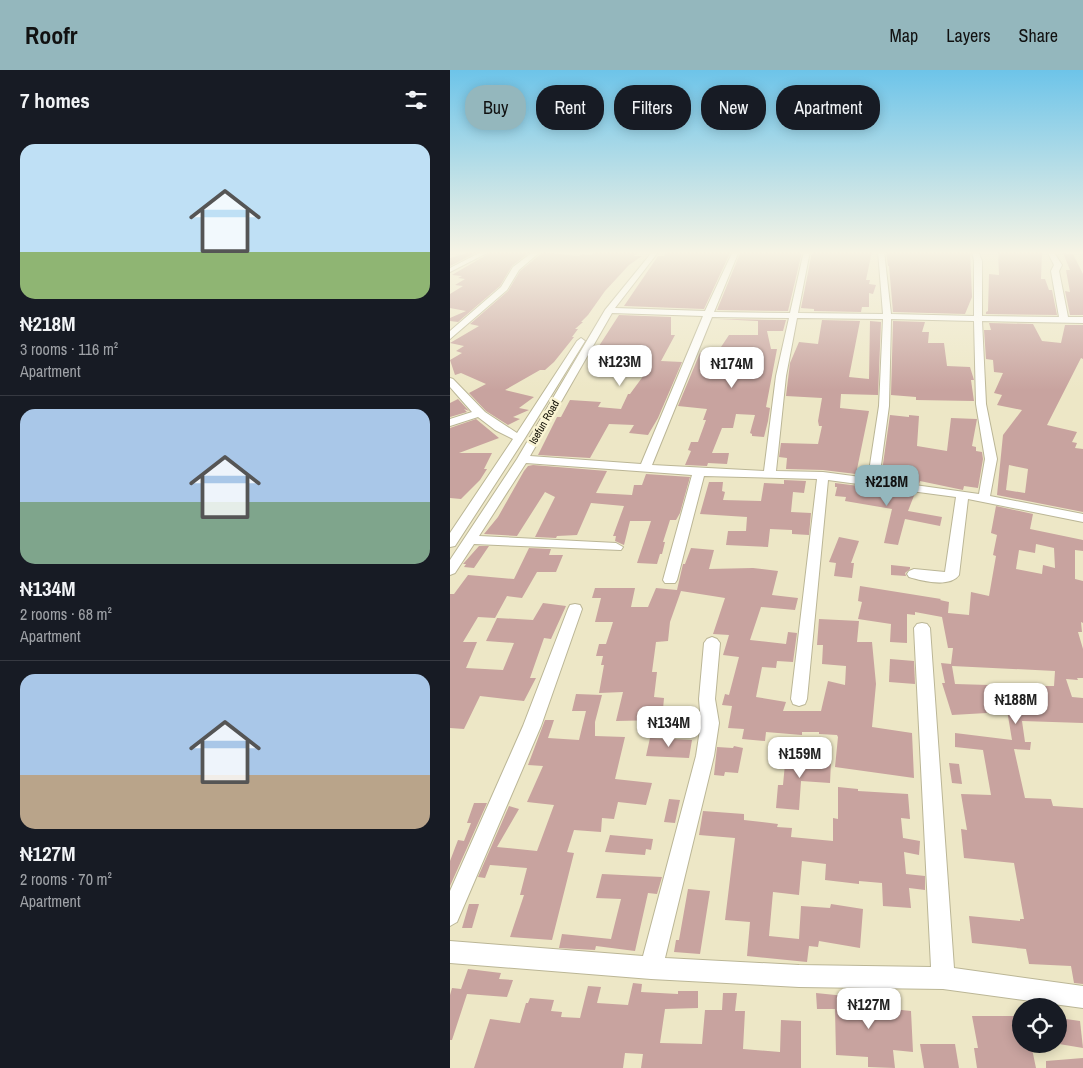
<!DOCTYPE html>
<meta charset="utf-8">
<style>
:root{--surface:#171b24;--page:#20242c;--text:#f1f3f6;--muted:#9ea1a6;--line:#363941;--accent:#94b7bd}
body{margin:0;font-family:"Archivo Narrow",sans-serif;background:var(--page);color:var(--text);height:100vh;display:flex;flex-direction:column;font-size:19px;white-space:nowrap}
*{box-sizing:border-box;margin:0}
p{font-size:16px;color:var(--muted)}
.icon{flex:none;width:28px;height:28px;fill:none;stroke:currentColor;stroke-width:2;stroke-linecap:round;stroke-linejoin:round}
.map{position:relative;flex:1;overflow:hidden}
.drawer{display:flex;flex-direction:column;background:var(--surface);width:450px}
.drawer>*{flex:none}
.top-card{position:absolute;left:15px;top:15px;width:475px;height:45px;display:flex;gap:10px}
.fabs{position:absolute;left:562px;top:928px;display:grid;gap:10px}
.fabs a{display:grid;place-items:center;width:55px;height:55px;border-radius:50%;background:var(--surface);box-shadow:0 2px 12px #0003;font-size:25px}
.price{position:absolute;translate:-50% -42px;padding:0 11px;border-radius:10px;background:#fff;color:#222;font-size:16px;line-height:32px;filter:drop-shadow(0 1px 2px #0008)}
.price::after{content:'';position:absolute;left:50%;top:30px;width:15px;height:11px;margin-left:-8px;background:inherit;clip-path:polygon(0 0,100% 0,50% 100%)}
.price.selected{background:var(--accent);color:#111}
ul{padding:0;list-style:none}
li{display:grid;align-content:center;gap:10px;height:265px;padding:0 20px}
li+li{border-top:1px solid var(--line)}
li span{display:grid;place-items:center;height:155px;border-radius:15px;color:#555}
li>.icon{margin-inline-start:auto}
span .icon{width:90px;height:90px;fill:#fffc;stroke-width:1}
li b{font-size:21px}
h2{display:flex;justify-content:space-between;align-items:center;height:60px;padding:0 20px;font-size:21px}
.pill{padding:0 18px;border-radius:20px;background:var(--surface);box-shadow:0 2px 12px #0003;font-size:18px;line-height:45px}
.pill.selected{background:var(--accent);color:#111}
header{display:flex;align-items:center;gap:30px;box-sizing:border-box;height:70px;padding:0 25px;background:var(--accent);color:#111}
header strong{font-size:24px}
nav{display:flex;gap:28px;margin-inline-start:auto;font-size:18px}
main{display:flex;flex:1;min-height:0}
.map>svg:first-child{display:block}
.building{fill:#c8a39f;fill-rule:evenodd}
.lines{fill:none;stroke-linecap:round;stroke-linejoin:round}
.minor-casing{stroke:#bbb696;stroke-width:2}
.minor{fill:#fff;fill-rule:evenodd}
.labels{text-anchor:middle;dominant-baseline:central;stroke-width:5;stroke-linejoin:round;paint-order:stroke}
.far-street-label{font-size:11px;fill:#0f0d03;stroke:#faf4d3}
</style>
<header>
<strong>Roofr</strong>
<nav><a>Map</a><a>Layers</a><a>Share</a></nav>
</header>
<main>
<section class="drawer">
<h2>7 homes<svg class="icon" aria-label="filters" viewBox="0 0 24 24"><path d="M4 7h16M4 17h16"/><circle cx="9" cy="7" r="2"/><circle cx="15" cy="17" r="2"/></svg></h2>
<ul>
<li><span style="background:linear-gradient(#bfe0f5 70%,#8fb573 0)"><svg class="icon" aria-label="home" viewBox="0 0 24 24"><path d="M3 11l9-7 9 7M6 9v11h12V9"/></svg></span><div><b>₦218M</b><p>3 rooms · 116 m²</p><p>Apartment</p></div></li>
<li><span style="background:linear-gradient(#a9c7e8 60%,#7fa58c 0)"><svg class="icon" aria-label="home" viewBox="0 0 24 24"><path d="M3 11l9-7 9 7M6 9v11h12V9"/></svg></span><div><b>₦134M</b><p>2 rooms · 68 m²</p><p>Apartment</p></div></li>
<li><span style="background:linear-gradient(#a9c7e8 65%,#b9a48a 0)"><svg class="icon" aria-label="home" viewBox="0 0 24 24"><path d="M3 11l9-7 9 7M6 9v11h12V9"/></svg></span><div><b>₦127M</b><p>2 rooms · 70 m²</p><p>Apartment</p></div></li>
</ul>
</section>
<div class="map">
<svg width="633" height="998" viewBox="0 0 633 998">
<rect width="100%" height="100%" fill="#ede7c6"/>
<g class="building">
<polygon points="23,181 30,181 0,196 0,188"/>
<polygon points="43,181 81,181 62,196 50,216 8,252 0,251 0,248 16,241 0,238 0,224 13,216 5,215 15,209 8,208 12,206 2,205"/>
<polygon points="145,181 190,181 184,186 192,186 179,195 155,221 138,245 131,252 133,252 125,259 128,259 122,267 124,267 104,292 95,300 90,300 55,320 84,327 69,338 79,340 63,347 70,349 58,355 36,341 19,323 36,314 11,303 5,305 0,290 12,283 6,281 14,276 0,273 29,256 20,254 58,221 70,201 93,182 129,186 132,184 141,185"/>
<polygon points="217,181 281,181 254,239 174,236 208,186 214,186"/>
<polygon points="291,181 352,182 338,241 267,240"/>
<polygon points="364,181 422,181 416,210 420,210 419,214 426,215 423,224 419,223 419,237 412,237 411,242 364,241 364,239 351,238 362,182"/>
<polygon points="436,181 520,181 522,227 515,244 443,242 439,196 438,196"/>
<polygon points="548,181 592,182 591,209 595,209 599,220 602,220 607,245 536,244 536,242 538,241 539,204 549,205"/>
<polygon points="613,183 623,184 633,204 633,245 620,245 615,221 620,222 616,200 620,200"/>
<polygon points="169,245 221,247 221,265 225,265 211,291 232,292 208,348 198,365 179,363 184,355 159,354 140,388 88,385 107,347 111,347 120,330 151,332 148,337 171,339 178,324 180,324 194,305 167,301 171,297 148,296 150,291 140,290"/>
<polygon points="267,249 336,250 333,261 317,261 321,279 327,279 316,337 320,338 318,351 314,367 302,366 302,364 300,363 305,345 286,344 283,358 272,358 262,383 279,383 277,394 258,393 257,396 235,395 241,381 238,380 241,372 248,372 256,350 253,350 257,339 228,336 250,283 267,283 279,265 308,265 308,251"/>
<polygon points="372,250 410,251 399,307 419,309 420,251 431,252 428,325 391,324 390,338 419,341 406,404 373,400 336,399 337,388 329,387 331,373 368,374 372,356 369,356 368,351 372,328 336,326 340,293 349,272 368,274"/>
<polygon points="443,251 475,252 472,262 479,262 478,273 494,273 497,296 520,297 524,310 521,310 524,331 466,330 466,327 441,325"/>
<path d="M539,253L583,254L592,271L611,273L615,255H633V289L631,288L597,355L627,362L622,372L627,373L625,378L633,379V442L547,425L553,365L572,340L547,335L552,325L544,323L553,303L544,302L543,290L536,289L534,260H541ZM559,395L578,399L575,423L556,420Z"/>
<polygon points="8,329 19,341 14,339 17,342 0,347 0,333"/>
<polygon points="440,345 459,347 459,345 469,346 467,376 497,381 501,348 527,349 522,376 526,377 526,381 532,382 533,389 528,418 514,416 513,420 470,411 469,414 431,408"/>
<polygon points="26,349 49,368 9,383 42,383 34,399 37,399 30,410 11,429 0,428 0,358"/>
<polygon points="83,395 157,401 146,423 182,425 184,415 192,415 196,404 240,407 230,443 226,450 220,450 213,472 215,472 212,484 210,484 207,494 187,493 201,451 180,451 174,475 165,471 166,466 163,466 174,436 141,433 127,465 107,466 106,468 85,467 105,427 95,422 67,466 34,464 48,447 74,401 78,396"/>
<polygon points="334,410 356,411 354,423 343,422 341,442 361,443 359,465 342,464 342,460 320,459 318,477 276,475 278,461 296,461 297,447 250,444 259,412 273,412 272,421 275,422 273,430 311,431 314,413 334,414"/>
<polygon points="385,413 465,423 458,441 492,447 490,456 455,449 448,475 434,473 442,439 395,431 396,427 385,426 387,417 385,417"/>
<path d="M546,436L583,444L580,459L633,470V481L625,480V509L633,511V553L631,552L632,562H628L633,579V608H627L628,610L616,609L622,627L633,628V653L572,651L575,672H581L580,680L564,679L575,728L601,729L603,736L633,738V914L624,913L621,896L579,894L576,879L522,873L519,846L570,851V849H574L564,793L514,788L511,759L517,760L511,724L541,725L533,680L505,677V663L562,670L557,640L535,638L537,643L502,645L492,613H495L491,593L501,594L503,578H498L492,547L465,542V545L457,544V573L440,572L441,554L408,549L412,532L408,531L410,516L491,529L490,530L499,532L498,543L519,545L521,522L539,526L546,486L543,485L547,465L541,463ZM586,474L604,478L605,498L593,495L592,504L566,499L569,480L585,483ZM502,596L605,601L604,616H569L571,624H569L570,627L541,625L539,615L505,614Z"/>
<polygon points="389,467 409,471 401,493 404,493 402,508 384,506 386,493 379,492"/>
<polygon points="29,476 39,476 24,498 14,497 16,494 13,494"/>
<polygon points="79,478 101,479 99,485 113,485 106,502 87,502 72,528 57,526 45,548 28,547 13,572 27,572 16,598 53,600 64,573 36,571 47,548 83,550 93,533 116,536 101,569 94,568 80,608 86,608 74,631 30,626 14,659 0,658 0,524 4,524 18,505 64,509"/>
<polygon points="241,478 264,480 259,499 303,498 328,501 322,525 348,528 345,540 311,537 300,570 336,574 338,562 347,563 343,592 327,591 326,598 312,597 306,627 336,632 333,641 371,641 378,611 395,615 396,596 372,594 373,575 367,575 369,549 409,551 407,572 422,572 426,614 422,657 462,663 464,708 385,697 388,667 387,665 369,664 369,662 352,662 352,665 316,662 315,671 292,669 294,659 278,658 282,636 272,635 275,624 279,625 289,587 273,585 279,565 263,564 275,528 231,521 220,552 218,571 206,572 202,602 207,602 204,627 214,628 212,650 166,651 173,622 149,623 154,595 151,595 153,586 146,586 149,574 156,574 163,552 145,552 151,528 142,528 145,518 185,518 181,537 198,537 206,518 227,520 233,494 235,494"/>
<polygon points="441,495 460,497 460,499 455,503 456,506 441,505"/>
<polygon points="440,589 464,591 465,614 439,612"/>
<polygon points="126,624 152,625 145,652 145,666 175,667 165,709 202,713 196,735 168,732 164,749 152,748 151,762 124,760 117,782 124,783 102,870 60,867 74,825 70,825 77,798 40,795 35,808 28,807 59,736 69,739 47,777 87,781 104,735 77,732 93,696 78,695 95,650 104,650 98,668 129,670 136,641 122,641"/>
<polygon points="200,668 242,670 239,688 196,686"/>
<polygon points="284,676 293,678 288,703 275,702 274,706 264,705 267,677 283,678"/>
<polygon points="336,683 358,685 358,689 381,691 380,713 351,711 349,740 326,738 328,715 333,715"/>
<polygon points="499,693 509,694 512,714 502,713"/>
<polygon points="388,717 408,719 408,721 458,724 460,749 451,748 453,768 470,771 469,785 454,782 456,804 475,806 475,820 459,818 461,838 433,836 432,813 409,811 409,814 375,810 376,794 352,791 349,825 323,822 319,866 349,869 351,836 380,838 381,834 413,839 410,878 369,871 368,877 359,876 357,892 297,886 300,852 275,850 285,768 249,765 253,741 294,744 294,750 328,754 327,757 342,758 341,767 383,771 383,748 388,749"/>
<polygon points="219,729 230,730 225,753 214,752"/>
<polygon points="24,733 37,733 0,816 0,791 8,770 14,771 21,753 17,753"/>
<polygon points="160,765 203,769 201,780 196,779 195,785 155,782"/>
<polygon points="152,804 212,807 207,824 198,823 185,881 146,876 145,880 109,878 112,864 161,869 171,829 146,828"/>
<polygon points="238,819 260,821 250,884 224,882 226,870 229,870"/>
<polygon points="19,834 29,834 22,858 12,858"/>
<polygon points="18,899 51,903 49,909 63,910 57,927 17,924 2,970 0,970 0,925 2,918 11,919"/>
<polygon points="183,913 192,914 191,922 228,924 228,921 248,921 248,938 215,939 210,973 252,974 255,940 272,940 273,923 287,923 285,941 295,941 293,979 330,982 331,950 351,951 351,998 191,998 193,984 175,983 173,998 24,998 40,949 70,953 76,933 78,933 80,928 104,930 101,941 112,942 111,947 130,948 138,916 151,917 147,933 178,935"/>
<polygon points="366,923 405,927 406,935 461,941 463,982 443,980 445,998 418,997 418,987 386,985 385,939 367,939"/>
<polygon points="522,946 571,946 571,974 581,974 586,998 527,998 524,978 528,978"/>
<polygon points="609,948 630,951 633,978 609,974"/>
<polygon points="470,974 505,974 509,998 474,998"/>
<polygon points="633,988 633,998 596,998 596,991"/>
</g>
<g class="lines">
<g class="minor-casing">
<g id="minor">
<polygon points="33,181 41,181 0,202 0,198"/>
<polygon points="84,181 91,181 69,200 57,220 0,269 0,261 51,217 63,197"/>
<path d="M203,181H209L165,238L255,241L283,181H289L264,242L340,243L354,181H360L348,243L433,244L428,181H434L441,244L524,246V191L522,181H528L532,191V246L609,247L601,201L604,195L597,181H603L612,195L609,201L618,247H633V253L532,251L536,334L547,389L540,426L633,444V452L518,429L509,505C500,518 472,511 459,507L457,504L459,501L464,499L495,502L506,427L378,410L357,629L355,634L349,636L343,634L341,629L367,409L254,406L227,510L225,513H215L213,510L242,405L76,393L29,466L166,473L173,477L171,480L24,474L5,503L0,505V490L67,389L155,240ZM162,243L253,246L191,394L80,386ZM262,247L339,248L326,306L314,401L202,395ZM347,248L433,249L429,336L418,408L373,402L326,401L336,306ZM441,249L524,251L526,334L535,389L529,424L429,410L439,336Z"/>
<polygon points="131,268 135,271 75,368 5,476 0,477 0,463 63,369 45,360 28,347 0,356 0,349 22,342 0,317 0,308 3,309 35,342 67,363 127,271"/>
<polygon points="125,534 130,535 132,539 91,656 7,852 0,856 0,821 73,656 118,539 120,535"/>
<polygon points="472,553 477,554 480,558 504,898 633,916 633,938 493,919 349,917 201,909 0,893 0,871 193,886 246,686 251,653 249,629 254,573 257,569 262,567 267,569 270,573 265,629 269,653 264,686 215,888 349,895 481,897 464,558 467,554"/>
</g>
</g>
<use href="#minor" class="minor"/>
</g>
<linearGradient id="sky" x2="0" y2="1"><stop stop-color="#6dc4e9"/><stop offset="0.57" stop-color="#f7f4e5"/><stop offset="1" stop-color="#f7f4e5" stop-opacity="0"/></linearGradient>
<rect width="633" height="320" fill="url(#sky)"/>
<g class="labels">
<g class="far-street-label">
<text transform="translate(94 352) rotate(-60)">Isefun Road</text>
</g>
</g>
</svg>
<div class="fabs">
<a><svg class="icon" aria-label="locate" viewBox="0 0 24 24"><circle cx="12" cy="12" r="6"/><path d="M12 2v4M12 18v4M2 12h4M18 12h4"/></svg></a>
</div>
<b class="price" style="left:170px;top:317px">₦123M</b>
<b class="price" style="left:282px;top:319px">₦174M</b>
<b class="price selected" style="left:437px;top:437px">₦218M</b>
<b class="price" style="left:566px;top:655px">₦188M</b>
<b class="price" style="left:219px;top:678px">₦134M</b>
<b class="price" style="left:350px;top:709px">₦159M</b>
<b class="price" style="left:419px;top:960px">₦127M</b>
<div class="top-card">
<a class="pill selected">Buy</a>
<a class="pill">Rent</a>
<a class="pill">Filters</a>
<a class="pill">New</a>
<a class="pill">Apartment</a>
</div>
</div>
</main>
